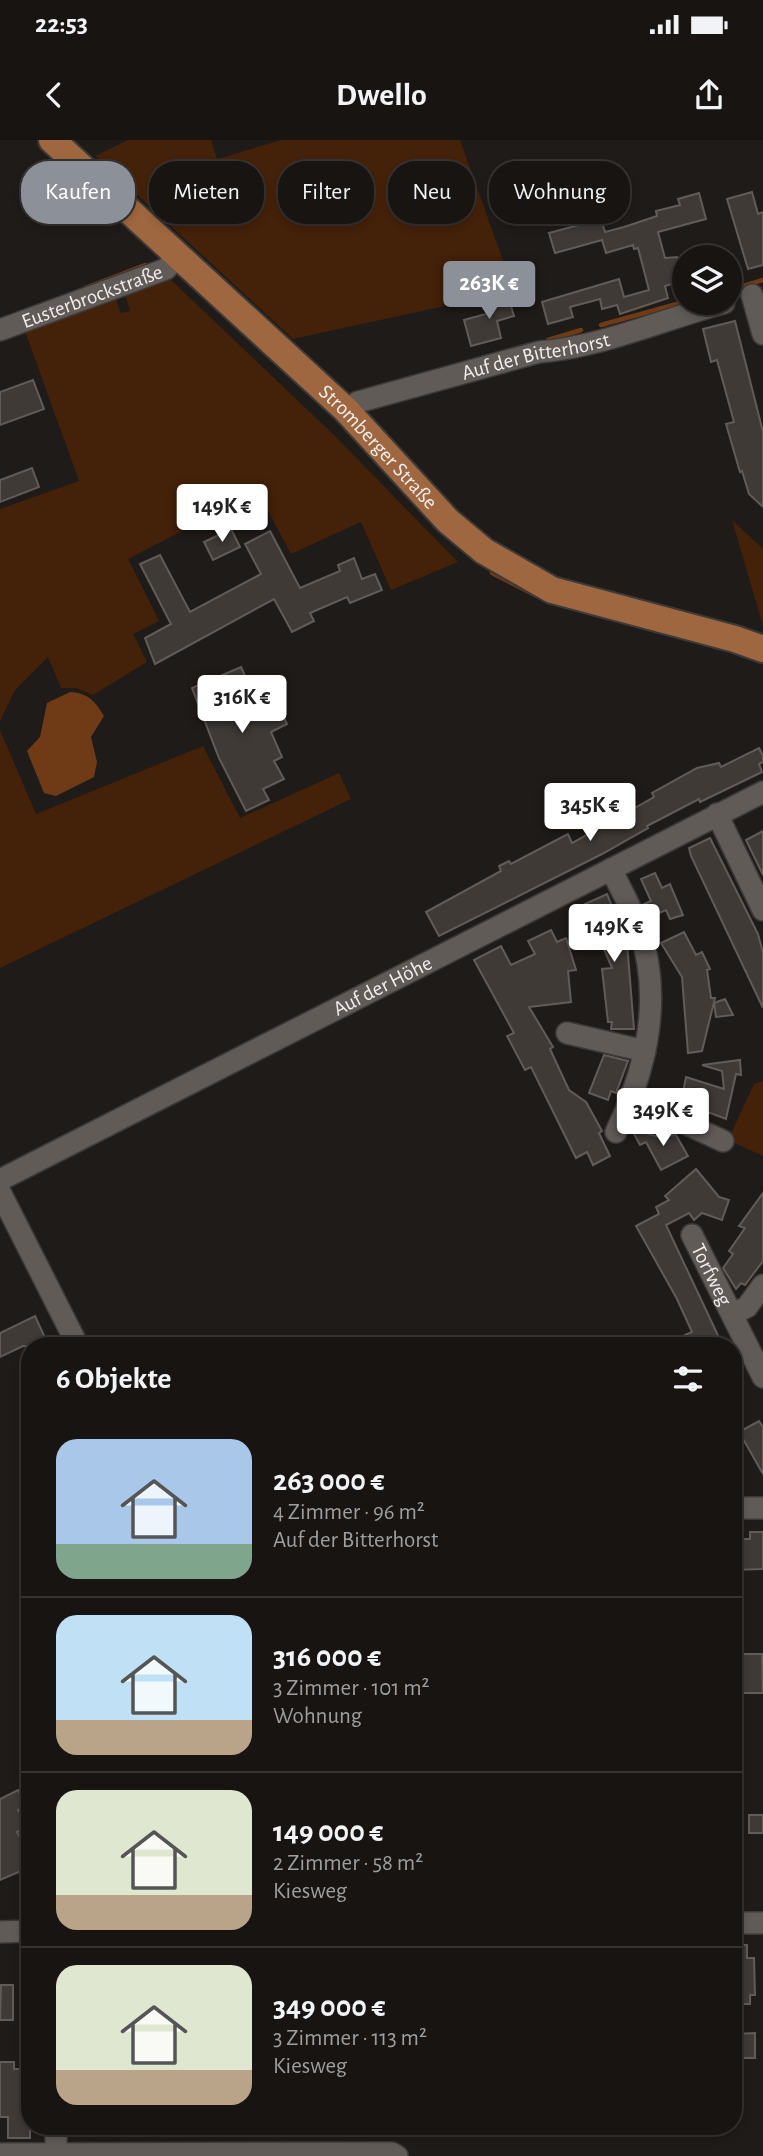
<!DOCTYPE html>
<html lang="de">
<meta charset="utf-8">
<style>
:root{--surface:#171412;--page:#201d1b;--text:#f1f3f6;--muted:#9e9e9f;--line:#363332;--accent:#8c9099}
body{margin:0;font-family:"Alegreya Sans",sans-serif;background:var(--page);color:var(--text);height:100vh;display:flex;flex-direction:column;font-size:26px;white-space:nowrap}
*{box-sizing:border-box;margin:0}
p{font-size:23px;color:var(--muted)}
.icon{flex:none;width:38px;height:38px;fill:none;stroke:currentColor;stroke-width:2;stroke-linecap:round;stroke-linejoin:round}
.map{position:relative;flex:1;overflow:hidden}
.side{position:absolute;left:21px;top:1197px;width:721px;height:798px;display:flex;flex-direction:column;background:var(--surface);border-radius:28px;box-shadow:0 4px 10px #0003,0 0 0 2px var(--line)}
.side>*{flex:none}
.guide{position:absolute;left:21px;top:21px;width:721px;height:63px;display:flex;gap:14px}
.buttons{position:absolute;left:672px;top:105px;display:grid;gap:14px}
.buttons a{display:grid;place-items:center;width:70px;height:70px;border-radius:50%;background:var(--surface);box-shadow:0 4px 10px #0003,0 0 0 2px var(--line);font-size:35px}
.price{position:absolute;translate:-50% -60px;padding:0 16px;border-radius:7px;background:#fff;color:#222;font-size:23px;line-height:46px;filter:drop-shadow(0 2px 4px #0008)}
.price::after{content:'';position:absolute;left:50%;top:42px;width:21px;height:16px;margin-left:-10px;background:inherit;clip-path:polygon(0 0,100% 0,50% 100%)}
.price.active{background:var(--accent);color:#fff}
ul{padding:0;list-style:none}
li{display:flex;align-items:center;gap:21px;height:175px;padding:0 35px}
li+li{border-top:2px solid var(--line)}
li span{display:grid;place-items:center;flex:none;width:196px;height:140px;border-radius:21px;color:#555}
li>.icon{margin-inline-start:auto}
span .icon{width:84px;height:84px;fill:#fffc;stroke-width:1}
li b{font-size:30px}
h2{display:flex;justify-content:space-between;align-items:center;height:84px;padding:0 35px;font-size:30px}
.chip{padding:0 24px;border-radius:28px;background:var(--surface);box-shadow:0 4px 10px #0003,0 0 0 2px var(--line);font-size:24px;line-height:63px}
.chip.active{background:var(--accent);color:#fff}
.status{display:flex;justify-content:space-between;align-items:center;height:49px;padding:0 35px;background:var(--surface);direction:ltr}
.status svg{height:19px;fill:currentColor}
header{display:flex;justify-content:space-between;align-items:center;height:91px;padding:0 35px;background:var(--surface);font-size:32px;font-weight:600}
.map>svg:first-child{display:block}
.green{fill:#442109}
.water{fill:#6f3b16}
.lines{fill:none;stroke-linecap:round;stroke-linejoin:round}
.stream{stroke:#6f3b16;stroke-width:4.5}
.building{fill:#3f3a36;stroke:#625c59;stroke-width:2}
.minor-casing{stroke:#3c3937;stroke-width:24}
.major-casing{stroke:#3c3937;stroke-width:30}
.minor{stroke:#615b58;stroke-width:21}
.major{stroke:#9f673f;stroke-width:26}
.labels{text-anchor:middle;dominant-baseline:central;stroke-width:6;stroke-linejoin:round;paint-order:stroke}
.street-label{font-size:21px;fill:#f2eeec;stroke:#1f1b18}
</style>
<div class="status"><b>22:53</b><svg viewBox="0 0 49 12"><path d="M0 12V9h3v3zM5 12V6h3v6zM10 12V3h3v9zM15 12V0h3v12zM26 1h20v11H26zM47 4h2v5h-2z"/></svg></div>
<header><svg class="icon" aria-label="back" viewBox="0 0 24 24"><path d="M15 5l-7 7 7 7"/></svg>Dwello<svg class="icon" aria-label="share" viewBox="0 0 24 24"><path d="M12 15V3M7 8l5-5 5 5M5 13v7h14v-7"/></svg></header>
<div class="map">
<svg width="763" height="2016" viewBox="0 0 763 2016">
<rect width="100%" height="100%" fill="#1f1b18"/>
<g class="green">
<polygon points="128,0 211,0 217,19 281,0 460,0 514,151 293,199 95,16"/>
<polygon points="171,140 333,294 458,422 391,450 361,382 291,414 258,352 128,419 159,481 133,494 147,522 93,555 76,548 61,548 48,517 15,550 0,581 0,369 79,341 25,191 116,159 121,173 130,171 125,155"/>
<polygon points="732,380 763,409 763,486"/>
<polygon points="0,590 36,674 203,606 240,678 339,633 351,659 0,828"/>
<polygon points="763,941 763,1016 728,1000 754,944"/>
</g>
<path class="water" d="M70,552C88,553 95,561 104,576L91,597L97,622L94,637L56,656L44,653L27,611L40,597L47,563Z"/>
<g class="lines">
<g class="stream">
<polyline points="85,148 145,125"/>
<polyline points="730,150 763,140"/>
<polyline points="601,185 684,162"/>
<polyline points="548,200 581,190"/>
<polyline points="492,433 537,456"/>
</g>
</g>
<g class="building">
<polygon points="752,52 758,74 763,72 763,125 748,129 727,59"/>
<polygon points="699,53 706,79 658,92 665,118 677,117 683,141 665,146 668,158 620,174 617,165 602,169 600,159 570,167 573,177 548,184 542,162 619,139 624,157 649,150 638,108 634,109 633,105 606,113 602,100 555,113 549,93 601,79 605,92 624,87 657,76 656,71 680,65 678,59"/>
<polygon points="507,153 514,176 497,181 501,198 471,206 464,180 493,172 489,158"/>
<polygon points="735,181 763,292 763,367 749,354 742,331 740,332 726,284 734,282 717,220 711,222 703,189"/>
<polygon points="33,240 44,269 0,285 0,252"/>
<polygon points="32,328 39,347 0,362 0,340"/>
<polygon points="231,389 240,407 213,420 204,402"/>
<polygon points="270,391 300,448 340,431 338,425 354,418 362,439 375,434 382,450 350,463 347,457 310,473 314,481 292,492 274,459 155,524 145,498 171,484 140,424 160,415 190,472 261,434 245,404"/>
<polygon points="241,527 263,575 279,567 287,584 271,592 282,617 274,621 284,639 263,649 269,660 246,671 219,618 192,548"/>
<polygon points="759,608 763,616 763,622 759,624 762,632 700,662 699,659 647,686 648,688 602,714 439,796 426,772 501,731 499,726 509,721 511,724 568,694 572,703 654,657 652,653 697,628 719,623 721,627"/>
<polygon points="763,691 763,735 746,700"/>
<polygon points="710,698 758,794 763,813 763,868 691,716 689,708"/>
<polygon points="655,733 662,748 670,744 683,775 670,779 666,770 650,777 644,764 651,761 641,739"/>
<polygon points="607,754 627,803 634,889 611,889 612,882 608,882 602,829 612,828 585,764"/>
<polygon points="551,790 557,802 566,798 576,830 568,831 571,862 529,867 553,907 550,909 569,950 586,962 602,991 599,993 610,1016 593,1025 587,1012 576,1018 531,927 525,930 507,896 514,893 474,820 501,806 511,825 535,814 528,801"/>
<polygon points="684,792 696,815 702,812 710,829 707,830 711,858 715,858 702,911 688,913 682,837 661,803"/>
<polygon points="725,859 733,875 716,877 714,863"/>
<polygon points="604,915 628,921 616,953 611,951 608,960 589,953"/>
<polygon points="740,920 741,935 736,934 726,979 681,962 686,937 724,949 722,931 702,925"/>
<polygon points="640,991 655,996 676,995 688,1016 661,1030 646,1002 640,1005 634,994"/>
<polygon points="696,1029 719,1057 729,1060 722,1080 702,1073 694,1080 689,1073 666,1085 723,1206 691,1206 685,1195 692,1192 677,1159 636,1086 659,1074 656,1067 669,1060 665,1056"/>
<polygon points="763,1053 763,1121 745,1145 741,1143 736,1149 723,1128 733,1114 729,1111 745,1088 739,1086"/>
<polygon points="35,1176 46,1200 34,1206 23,1206 0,1217 0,1193"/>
<polygon points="759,1281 763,1287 763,1334 739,1292"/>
<polygon points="750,1392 763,1392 763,1429 733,1430 733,1399 750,1399"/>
<polygon points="741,1514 762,1514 763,1553 741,1553"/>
<polygon points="18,1650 26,1666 18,1670 27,1687 17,1692 30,1717 30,1727 0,1740 0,1659"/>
<rect x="749" y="1675" width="14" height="18"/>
<polygon points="733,1805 747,1805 747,1818 754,1818 755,1855 750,1855 750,1864 733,1864"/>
<polygon points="1,1845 13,1845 13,1880 0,1880"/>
<polygon points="755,1893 755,1918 734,1918 734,1894"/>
<polygon points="0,1922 14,1922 14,1929 30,1929 30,1998 8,1998 8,1977 0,1977"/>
</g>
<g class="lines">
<g class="minor-casing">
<g id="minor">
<polyline points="752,155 763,194"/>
<path id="s1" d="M0,190L166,129L178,115"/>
<path id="s2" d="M346,270L358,262L539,212C602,207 664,179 724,163"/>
<polyline points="717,674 763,770"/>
<path d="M611,729C620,748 631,767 639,788C663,857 647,928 616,992"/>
<polyline points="567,893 645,911"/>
<polyline points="627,969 649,981 682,982 723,1001"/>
<path id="s3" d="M0,1040L763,652"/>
<polyline points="0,1052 78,1206"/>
<path id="s4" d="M692,1095L763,1237"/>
<polyline points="732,1174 747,1167 763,1145"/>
<polyline points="733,1368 763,1368"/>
<polyline points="733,1783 763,1783"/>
<polyline points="0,1792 30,1791"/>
<polyline points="56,1986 56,2016"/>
<polyline points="0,2014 392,2013 397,2016"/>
</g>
</g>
<g class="major-casing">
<g id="major">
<path id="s5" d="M52,0L346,270L448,381L484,411L552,450L735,499L763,509"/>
</g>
</g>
<use href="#minor" class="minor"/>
<use href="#major" class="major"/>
</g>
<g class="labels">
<g class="street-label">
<text stroke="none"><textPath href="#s1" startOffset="98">Eusterbrockstraße</textPath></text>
<text stroke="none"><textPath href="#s2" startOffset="198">Auf der Bitterhorst</textPath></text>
<text stroke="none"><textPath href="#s5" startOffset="448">Stromberger Straße</textPath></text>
<text stroke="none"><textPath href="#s3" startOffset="429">Auf der Höhe</textPath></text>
<text stroke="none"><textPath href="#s4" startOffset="44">Torfweg</textPath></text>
</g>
</g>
</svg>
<div class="buttons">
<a><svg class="icon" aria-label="layers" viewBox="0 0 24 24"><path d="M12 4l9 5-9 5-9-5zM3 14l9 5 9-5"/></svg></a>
</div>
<b class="price active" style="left:489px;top:181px">263K €</b>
<b class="price" style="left:222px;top:404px">149K €</b>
<b class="price" style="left:242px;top:595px">316K €</b>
<b class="price" style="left:590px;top:703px">345K €</b>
<b class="price" style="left:614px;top:824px">149K €</b>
<b class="price" style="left:663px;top:1008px">349K €</b>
<div class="guide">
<a class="chip active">Kaufen</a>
<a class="chip">Mieten</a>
<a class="chip">Filter</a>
<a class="chip">Neu</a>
<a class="chip">Wohnung</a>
</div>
<section class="side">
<h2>6 Objekte<svg class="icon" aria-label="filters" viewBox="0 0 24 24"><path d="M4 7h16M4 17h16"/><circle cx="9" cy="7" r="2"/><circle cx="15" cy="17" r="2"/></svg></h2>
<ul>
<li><span style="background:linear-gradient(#a9c7e8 75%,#7fa58c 0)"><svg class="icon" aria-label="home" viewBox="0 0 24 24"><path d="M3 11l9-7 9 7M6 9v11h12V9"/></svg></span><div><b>263 000 €</b><p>4 Zimmer · 96 m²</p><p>Auf der Bitterhorst</p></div></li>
<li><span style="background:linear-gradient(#bfe0f5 75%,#b9a48a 0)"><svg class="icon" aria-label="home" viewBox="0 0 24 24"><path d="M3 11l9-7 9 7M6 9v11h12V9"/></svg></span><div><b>316 000 €</b><p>3 Zimmer · 101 m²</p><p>Wohnung</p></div></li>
<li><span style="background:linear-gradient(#dfe7d0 75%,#b9a48a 0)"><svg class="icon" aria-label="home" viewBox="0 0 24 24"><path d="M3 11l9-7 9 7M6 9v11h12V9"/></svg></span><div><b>149 000 €</b><p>2 Zimmer · 58 m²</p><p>Kiesweg</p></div></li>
<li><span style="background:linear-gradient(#dfe7d0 75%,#b9a48a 0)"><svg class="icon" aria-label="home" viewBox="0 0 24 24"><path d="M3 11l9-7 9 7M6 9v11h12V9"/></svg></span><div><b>349 000 €</b><p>3 Zimmer · 113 m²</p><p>Kiesweg</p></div></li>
</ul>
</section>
</div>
